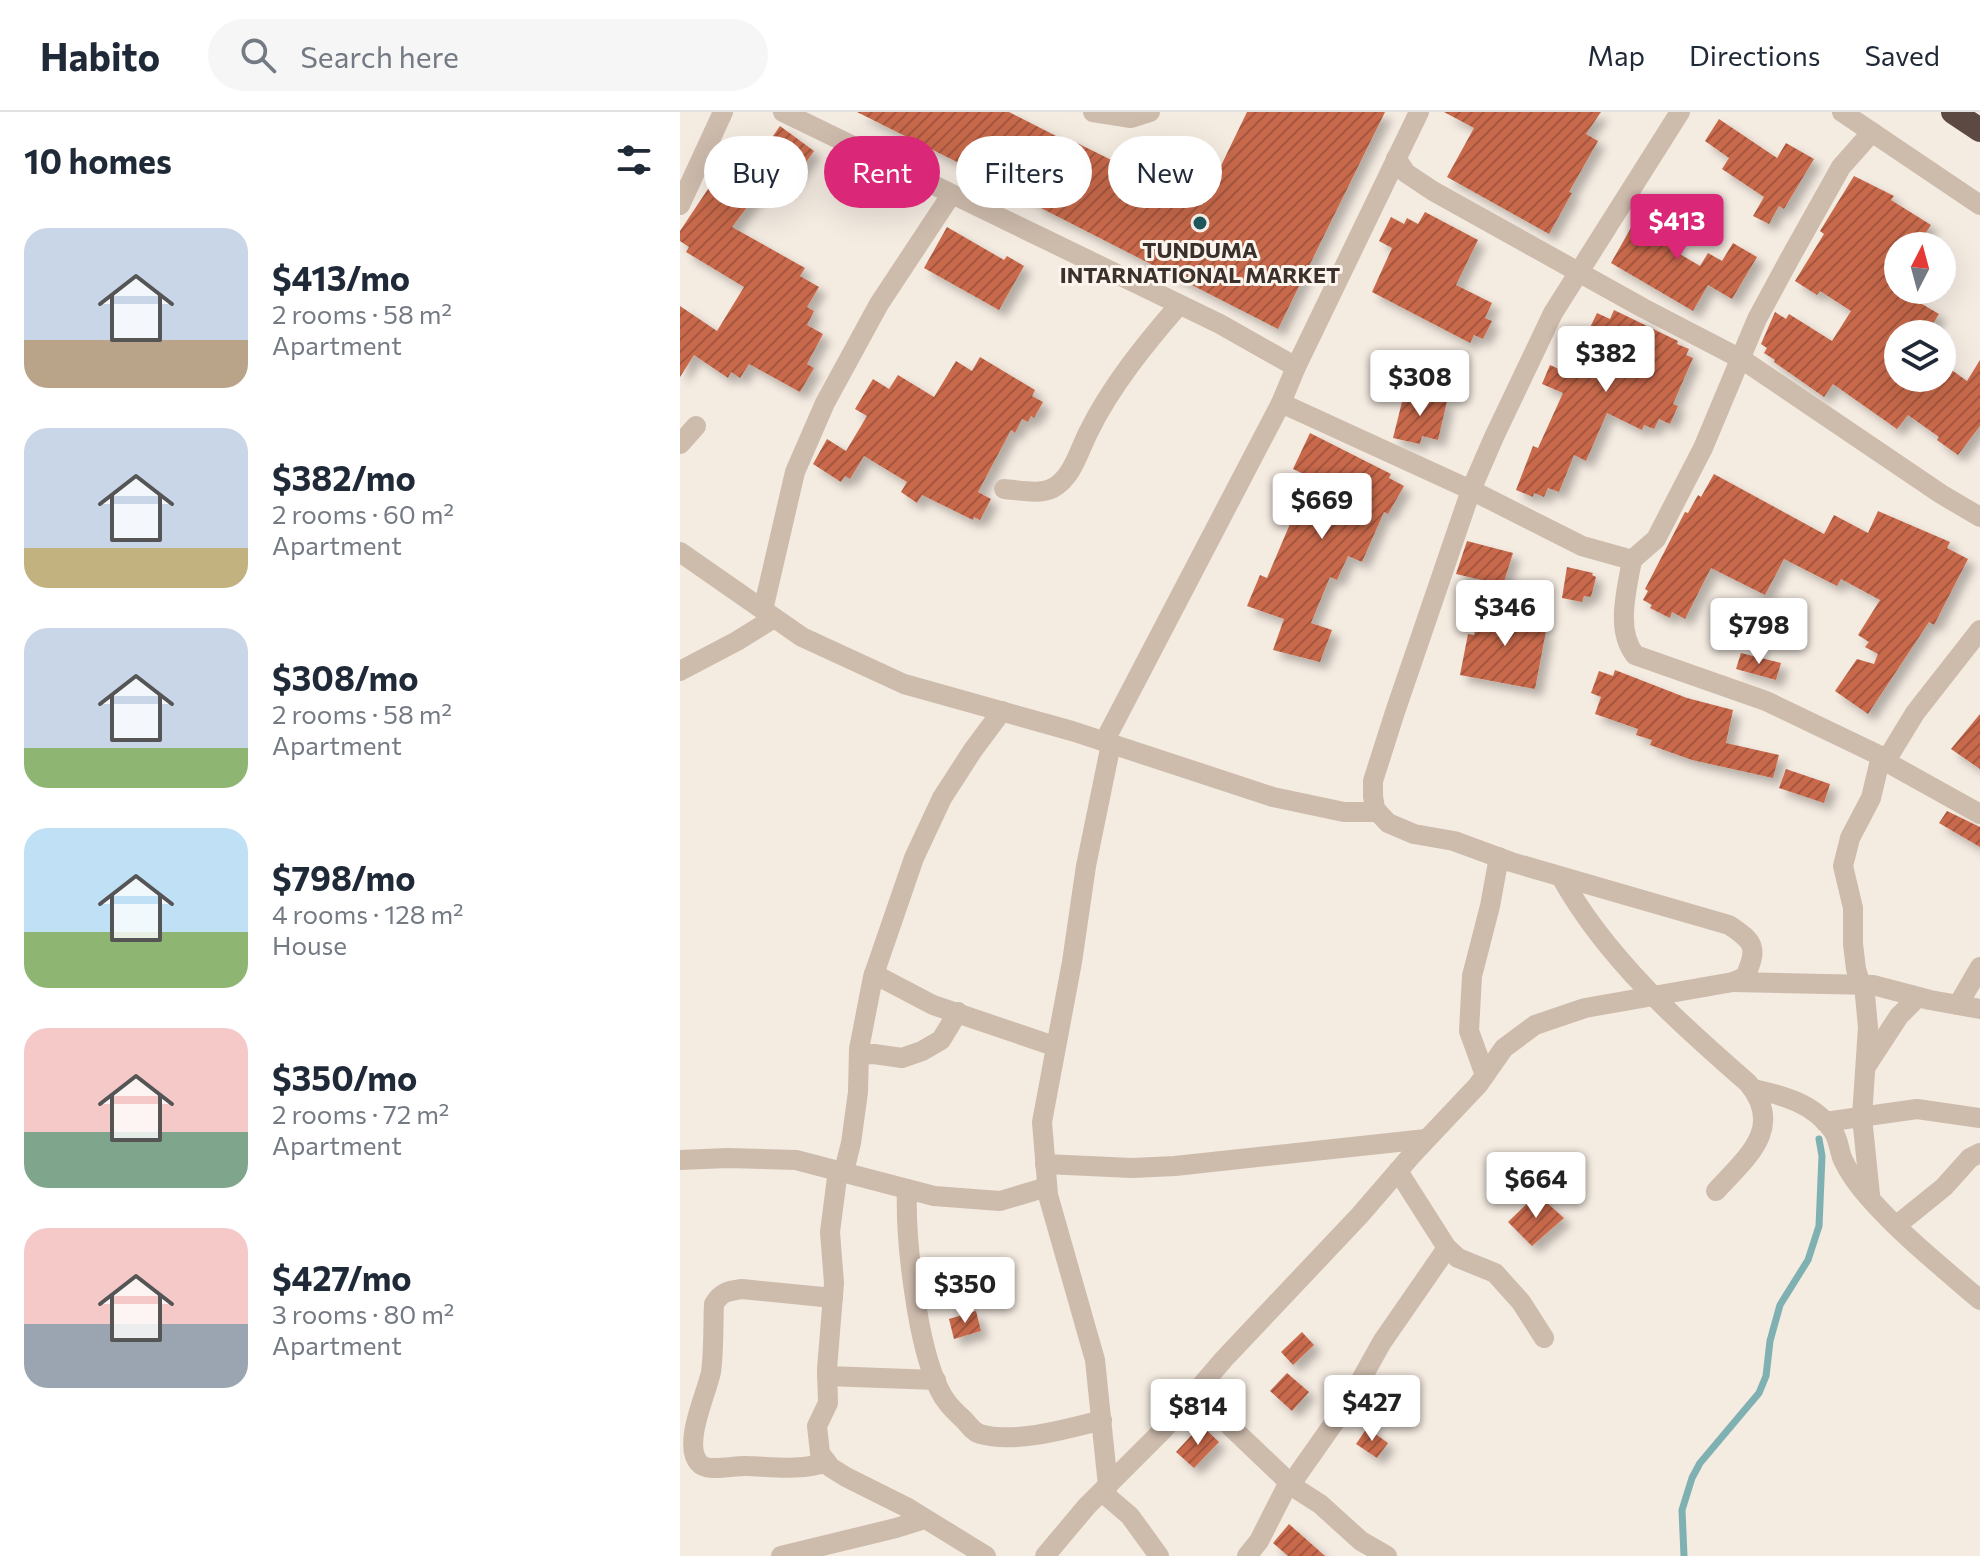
<!DOCTYPE html>
<meta charset="utf-8">
<style>
:root{--surface:#fff;--page:#f6f6f7;--text:#1f2937;--muted:#747a83;--line:#e0e1e3;--accent:#db2777}
body{margin:0;font-family:Commissioner,sans-serif;background:var(--page);color:var(--text);height:100vh;display:flex;flex-direction:column;font-size:30px;white-space:nowrap}
*{box-sizing:border-box;margin:0}
p{font-size:26px;color:var(--muted)}
.icon{flex:none;width:44px;height:44px;fill:none;stroke:currentColor;stroke-width:2;stroke-linecap:round;stroke-linejoin:round}
.map{position:relative;flex:1;overflow:hidden}
.drawer{display:flex;flex-direction:column;background:var(--surface);width:680px}
.drawer>*{flex:none}
.guide{position:absolute;left:24px;top:24px;width:760px;height:72px;display:flex;gap:16px}
.needle{width:52px;rotate:6deg}
.controls{position:absolute;left:1204px;top:120px;display:grid;gap:16px}
.controls a{display:grid;place-items:center;width:72px;height:72px;border-radius:50%;background:var(--surface);box-shadow:0 8px 32px #0002;font-size:40px}
.price{position:absolute;translate:-50% -68px;padding:0 18px;border-radius:8px;background:#fff;color:#222;font-size:26px;line-height:52px;filter:drop-shadow(0 2px 4px #0008)}
.price::after{content:'';position:absolute;left:50%;top:48px;width:24px;height:18px;margin-left:-12px;background:inherit;clip-path:polygon(0 0,100% 0,50% 100%)}
.price.current{background:var(--accent);color:#fff}
ul{padding:0;list-style:none}
li{display:flex;align-items:center;gap:24px;height:200px;padding:0 24px}
li span{display:grid;place-items:center;flex:none;width:224px;height:160px;border-radius:24px;color:#555}
li>.icon{margin-inline-start:auto}
span .icon{width:96px;height:96px;fill:#fffc;stroke-width:1}
li b{font-size:34px}
h2{display:flex;justify-content:space-between;align-items:center;height:96px;padding:0 24px;font-size:34px}
.pill{padding:0 28px;border-radius:36px;background:var(--surface);box-shadow:0 8px 32px #0002;font-size:28px;line-height:72px}
.pill.current{background:var(--accent);color:#fff}
header{display:flex;align-items:center;gap:48px;box-sizing:border-box;height:112px;padding:0 40px;background:var(--surface);border-bottom:2px solid var(--line)}
header strong{font-size:38px}
nav{display:flex;gap:44px;margin-inline-start:auto;font-size:28px}
.search{width:560px;height:72px;background:var(--page);display:flex;align-items:center;gap:20px;box-sizing:border-box;padding:0 28px;border-radius:44px;color:var(--muted);font-size:30px}
main{display:flex;flex:1;min-height:0}
.map>svg:first-child{display:block}
.lines{fill:none;stroke-linecap:round;stroke-linejoin:round}
.stream{stroke:#7fb0b2;stroke-width:7}
.building{fill:url(#building-hatch);filter:url(#shadow)}
.minor{stroke:#cdbbac;stroke-width:20}
.highway{stroke:#5c4a42;stroke-width:24}
.poi-dot{fill:#1f5a5e;stroke:#fbf5ee;stroke-width:3}
.labels{text-anchor:middle;dominant-baseline:central;stroke-width:6;stroke-linejoin:round;paint-order:stroke}
.poi-label{font-size:22px;font-weight:bold;fill:#3b302b;stroke:#fbf5ee}
</style>
<header>
<strong>Habito</strong>
<div class="search"><svg class="icon" aria-label="search" viewBox="0 0 24 24"><circle cx="10" cy="10" r="6"/><path d="M15 15l6 6"/></svg>Search here</div>
<nav><a>Map</a><a>Directions</a><a>Saved</a></nav>
</header>
<main>
<section class="drawer">
<h2>10 homes<svg class="icon" aria-label="filters" viewBox="0 0 24 24"><path d="M4 7h16M4 17h16"/><circle cx="9" cy="7" r="2"/><circle cx="15" cy="17" r="2"/></svg></h2>
<ul>
<li><span style="background:linear-gradient(#c9d6e8 70%,#b9a48a 0)"><svg class="icon" aria-label="home" viewBox="0 0 24 24"><path d="M3 11l9-7 9 7M6 9v11h12V9"/></svg></span><div><b>$413/mo</b><p>2 rooms · 58 m²</p><p>Apartment</p></div></li>
<li><span style="background:linear-gradient(#c9d6e8 75%,#c2b280 0)"><svg class="icon" aria-label="home" viewBox="0 0 24 24"><path d="M3 11l9-7 9 7M6 9v11h12V9"/></svg></span><div><b>$382/mo</b><p>2 rooms · 60 m²</p><p>Apartment</p></div></li>
<li><span style="background:linear-gradient(#c9d6e8 75%,#8fb573 0)"><svg class="icon" aria-label="home" viewBox="0 0 24 24"><path d="M3 11l9-7 9 7M6 9v11h12V9"/></svg></span><div><b>$308/mo</b><p>2 rooms · 58 m²</p><p>Apartment</p></div></li>
<li><span style="background:linear-gradient(#bfe0f5 65%,#8fb573 0)"><svg class="icon" aria-label="home" viewBox="0 0 24 24"><path d="M3 11l9-7 9 7M6 9v11h12V9"/></svg></span><div><b>$798/mo</b><p>4 rooms · 128 m²</p><p>House</p></div></li>
<li><span style="background:linear-gradient(#f6c9c9 65%,#7fa58c 0)"><svg class="icon" aria-label="home" viewBox="0 0 24 24"><path d="M3 11l9-7 9 7M6 9v11h12V9"/></svg></span><div><b>$350/mo</b><p>2 rooms · 72 m²</p><p>Apartment</p></div></li>
<li><span style="background:linear-gradient(#f6c9c9 60%,#9aa5b1 0)"><svg class="icon" aria-label="home" viewBox="0 0 24 24"><path d="M3 11l9-7 9 7M6 9v11h12V9"/></svg></span><div><b>$427/mo</b><p>3 rooms · 80 m²</p><p>Apartment</p></div></li>
</ul>
</section>
<div class="map">
<svg width="1300" height="1444" viewBox="0 0 1300 1444">
<defs>
<pattern id="building-hatch" width="6" height="6" patternUnits="userSpaceOnUse" patternTransform="scale(2)"><rect width="6" height="6" fill="#c8694b"/><path d="M-1 1l2-2M0 6l6-6M5 7l2-2" fill="none" stroke="#a4573f"/></pattern>
<filter id="shadow"><feDropShadow dx="7" dy="7" stdDeviation="4" flood-color="#0004"/></filter>
</defs>
<rect width="100%" height="100%" fill="#f4ebe1"/>
<g class="lines">
<polyline class="stream" points="1004,1444 1002,1398 1012,1366 1020,1351 1079,1281 1086,1264 1090,1229 1100,1193 1128,1148 1139,1114 1142,1044 1139,1027"/>
</g>
<g class="building">
<polygon points="177,0 329,0 386,29 387,26 522,93 567,0 705,0 598,217 355,93 357,90"/>
<polygon points="764,0 921,0 906,22 918,29 889,80 892,81 869,122 767,65 794,16"/>
<polygon points="1039,7 1097,46 1106,31 1134,47 1104,97 1099,94 1089,112 1073,104 1084,85 1042,57 1049,46 1025,29"/>
<polygon points="100,14 134,39 107,77 90,65 52,115 125,156 120,164 139,175 127,195 134,199 127,213 143,222 127,252 134,256 120,280 69,252 60,266 51,260 48,266 14,243 0,265 0,194 37,219 64,175 6,140 9,135 0,129 0,119 48,47 67,61"/>
<polygon points="1174,64 1214,84 1211,88 1251,113 1237,134 1218,134 1218,178 1259,202 1246,222 1218,222 1218,266 1262,266 1262,251 1287,269 1300,248 1300,314 1278,343 1257,328 1259,325 1228,303 1217,317 1153,272 1144,285 1094,250 1095,248 1084,241 1087,236 1081,232 1095,200 1106,207 1109,202 1152,229 1171,199 1140,179 1137,183 1115,169 1144,122 1140,119"/>
<polygon points="969,84 984,93 976,106 998,119 988,135 1020,154 1028,141 1042,149 1053,131 1077,145 1052,187 1028,173 1013,199 931,151"/>
<polygon points="745,100 798,128 776,173 812,191 805,206 812,209 803,227 794,223 790,231 692,180 712,136 699,129 711,105 724,112 727,106 738,112"/>
<polygon points="267,115 324,148 327,144 344,154 319,198 244,156"/>
<polygon points="934,198 998,229 997,232 1009,237 1006,243 1013,246 993,292 998,294 990,312 979,307 974,317 964,313 962,318 927,301 906,349 894,343 879,380 868,376 864,385 854,381 853,385 836,378 853,334 858,336 883,281 862,272 870,253 883,259 900,224 905,226 917,201 930,207"/>
<polygon points="300,245 355,278 352,284 363,290 354,306 351,304 348,310 342,307 335,321 331,318 298,380 311,387 300,408 294,405 293,408 242,383 237,391 221,380 227,370 184,344 170,367 165,364 161,370 133,352 147,327 166,339 187,304 175,297 193,267 209,277 218,263 254,285 276,249 292,259"/>
<polygon points="725,278 767,289 758,328 742,324 740,332 713,326"/>
<polygon points="630,321 711,362 709,366 724,374 708,402 704,400 682,450 668,444 657,468 650,465 631,511 652,518 640,550 593,538 604,507 567,494 580,463 587,466 630,365 613,357"/>
<polygon points="1034,362 1144,422 1154,403 1188,421 1198,399 1270,430 1267,436 1288,447 1254,513 1249,510 1188,602 1155,579 1177,547 1194,552 1198,542 1185,535 1189,530 1178,523 1200,488 1161,467 1157,474 1104,447 1085,483 1031,456 1005,507 992,500 990,506 970,496 972,493 963,488 968,479 965,477 1005,400 1008,401 1018,383 1021,385"/>
<polygon points="787,429 833,441 823,473 776,462"/>
<polygon points="887,455 913,461 912,463 916,465 911,485 904,484 902,490 882,486"/>
<polygon points="802,494 861,503 859,518 866,519 855,577 780,563 788,522 794,523"/>
<polygon points="1061,541 1101,551 1096,568 1056,557"/>
<polygon points="935,558 1007,586 1053,598 1046,631 1099,643 1093,666 1012,648 970,633 972,628 956,623 958,617 915,602 921,585 911,581 919,559 933,564"/>
<polygon points="1300,602 1300,657 1271,637"/>
<polygon points="1106,657 1150,672 1144,691 1099,676"/>
<polygon points="1267,699 1300,715 1300,735 1259,711"/>
<polygon points="857,1082 884,1106 852,1134 828,1110"/>
<polygon points="296,1199 301,1219 274,1227 269,1207"/>
<polygon points="622,1220 634,1233 613,1253 601,1240"/>
<polygon points="607,1261 629,1280 612,1299 590,1279"/>
<polygon points="521,1313 539,1330 514,1356 496,1340"/>
<polygon points="687,1316 708,1331 697,1346 676,1332"/>
<polygon points="609,1412 645,1444 608,1444 593,1431"/>
</g>
<g class="lines">
<g class="minor">
<polyline points="103,0 540,212 616,255"/>
<polyline points="413,0 451,6 470,0"/>
<polyline points="1162,0 1300,93"/>
<polyline points="716,46 726,61 753,79 963,196 1063,248 1261,382 1300,405"/>
<polyline points="0,93 43,0"/>
<polyline points="601,291 791,378 902,434 952,448 976,427 1023,336 1077,207 1110,146 1161,55 1192,20"/>
<polyline points="0,332 16,314"/>
<path d="M324,377C339,378 359,383 373,376C393,365 399,338 409,319C431,274 466,231 499,193"/>
<polyline points="0,440 122,525 224,572 392,619 593,685 664,700 698,700"/>
<path d="M952,448C947,477 935,518 955,543L1086,589L1207,647L1212,653L1300,702"/>
<polyline points="83,498 115,360 145,291 199,192 271,83"/>
<polyline points="0,559 57,529 94,506"/>
<polyline points="424,630 601,291 616,255 739,0"/>
<polyline points="1207,647 1235,601 1300,518"/>
<path d="M881,765C927,847 998,910 1068,971C1105,1016 1067,1045 1036,1079"/>
<polyline points="194,862 253,893 374,934"/>
<polyline points="1053,870 1193,873 1250,888 1300,897"/>
<polyline points="1181,873 1176,857 1173,832 1173,796 1163,754 1170,726 1191,686 1201,644"/>
<polyline points="1184,873 1188,915 1182,1005 1190,1083"/>
<polyline points="1278,893 1300,855"/>
<polyline points="179,943 194,942 222,946 242,939 261,928 278,900"/>
<polyline points="1187,953 1219,904 1238,885"/>
<polyline points="805,963 789,919 792,864 810,794 819,745"/>
<path d="M1073,977C1103,983 1135,992 1153,1019C1159,1028 1159,1039 1163,1048C1169,1061 1181,1077 1191,1088C1224,1125 1263,1156 1300,1188"/>
<polyline points="1145,1010 1237,997 1300,1006"/>
<polyline points="0,1048 47,1046 116,1048 254,1084 320,1089 367,1075"/>
<polyline points="365,1052 452,1056 495,1054 746,1027"/>
<polyline points="158,1058 150,1120 154,1171 147,1257 148,1291 137,1314 140,1341 150,1355 166,1365 228,1396 306,1444"/>
<polyline points="164,1059 171,1031 178,980 179,937 193,865 234,746 262,686 293,638 322,599"/>
<polyline points="718,1059 767,1136 778,1146 815,1161 841,1190 864,1226"/>
<path d="M227,1077C225,1127 237,1232 259,1277C265,1291 276,1300 286,1310C290,1315 294,1320 300,1322C335,1332 387,1317 422,1308"/>
<polyline points="1217,1113 1264,1075 1290,1046 1300,1041"/>
<polyline points="147,1264 256,1268"/>
<polyline points="518,1277 551,1315 615,1376 640,1392 681,1429 707,1444"/>
<path d="M147,1350C121,1359 94,1355 67,1354C55,1353 27,1361 19,1351C2,1332 27,1281 31,1260C34,1238 33,1214 34,1192C41,1180 48,1179 62,1177L153,1186"/>
<polyline points="611,1372 668,1291 702,1230 767,1136"/>
<polyline points="428,1374 415,1248 368,1083 362,1010 392,850 406,754 431,632"/>
<polyline points="422,1380 450,1404 479,1444"/>
<polyline points="101,1444 216,1416 245,1407"/>
<path d="M365,1444L407,1394L483,1318L544,1247L680,1103L731,1044L798,973L824,936L855,913L905,896L1053,870L1065,865C1078,836 1075,830 1049,813L831,750L774,729L734,722L708,711L695,697L693,684V669L715,600L791,378L814,325L873,201L1000,0"/>
<polyline points="567,1444 579,1429 609,1370"/>
</g>
<polyline class="highway" points="1273,0 1300,18"/>
</g>
<circle class="poi-dot" cx="520" cy="111" r="8"/>
<g class="labels">
<g class="poi-label">
<text x="520" y="137">TUNDUMA<tspan x="520" dy="25">INTARNATIONAL MARKET</tspan></text>
</g>
</g>
</svg>
<div class="controls">
<a><svg class="needle" viewBox="-14 -14 28 28"><path d="M0-13l5 13h-10z" fill="#e53935"/><path d="M0 13l5-13h-10z" fill="#747a83"/></svg></a>
<a><svg class="icon" aria-label="layers" viewBox="0 0 24 24"><path d="M12 4l9 5-9 5-9-5zM3 14l9 5 9-5"/></svg></a>
</div>
<b class="price current" style="left:997px;top:150px">$413</b>
<b class="price" style="left:926px;top:282px">$382</b>
<b class="price" style="left:740px;top:306px">$308</b>
<b class="price" style="left:642px;top:429px">$669</b>
<b class="price" style="left:825px;top:536px">$346</b>
<b class="price" style="left:1079px;top:554px">$798</b>
<b class="price" style="left:856px;top:1108px">$664</b>
<b class="price" style="left:285px;top:1213px">$350</b>
<b class="price" style="left:692px;top:1331px">$427</b>
<b class="price" style="left:518px;top:1335px">$814</b>
<div class="guide">
<a class="pill">Buy</a>
<a class="pill current">Rent</a>
<a class="pill">Filters</a>
<a class="pill">New</a>
</div>
</div>
</main>
